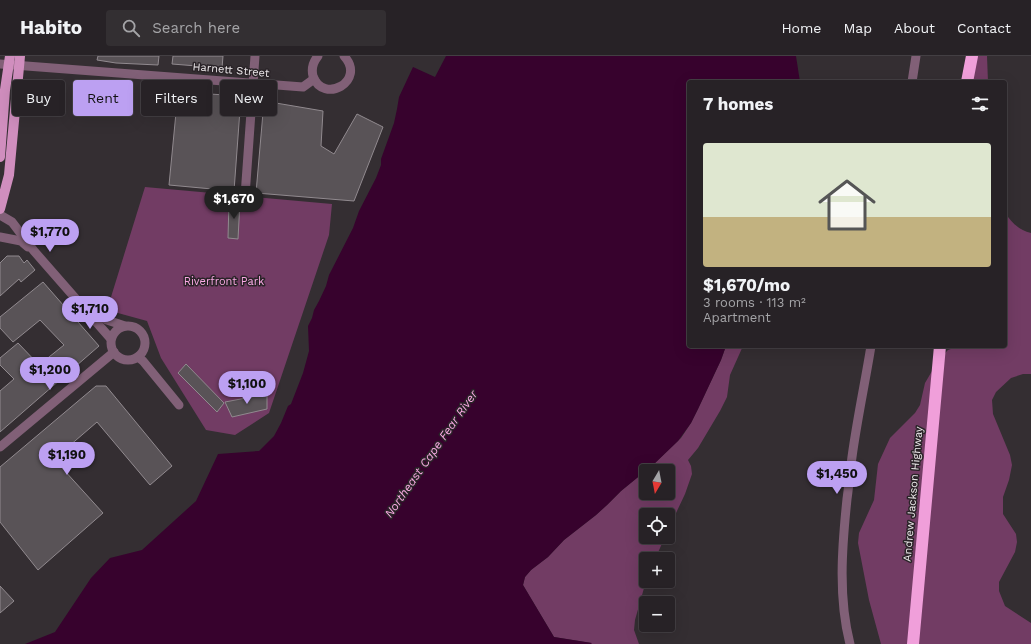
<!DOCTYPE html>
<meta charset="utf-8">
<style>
:root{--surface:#272226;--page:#332f32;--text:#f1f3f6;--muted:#a4a4a7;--line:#433f43;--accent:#bca0f2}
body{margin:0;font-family:"Work Sans",sans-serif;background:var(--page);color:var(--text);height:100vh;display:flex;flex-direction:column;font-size:15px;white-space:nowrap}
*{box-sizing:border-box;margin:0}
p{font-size:13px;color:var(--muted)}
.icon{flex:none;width:22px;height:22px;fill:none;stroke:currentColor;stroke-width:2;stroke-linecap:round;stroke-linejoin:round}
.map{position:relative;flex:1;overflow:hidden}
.side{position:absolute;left:687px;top:24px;width:320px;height:268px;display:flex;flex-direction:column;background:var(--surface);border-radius:4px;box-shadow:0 4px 16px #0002,0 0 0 1px var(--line)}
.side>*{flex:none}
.top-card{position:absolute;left:12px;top:24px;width:380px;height:36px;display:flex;gap:8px}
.needle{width:26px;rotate:190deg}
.buttons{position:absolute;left:639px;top:408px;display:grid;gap:8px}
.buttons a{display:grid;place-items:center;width:36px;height:36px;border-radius:4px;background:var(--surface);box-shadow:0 4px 16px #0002,0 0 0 1px var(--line);font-size:20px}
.price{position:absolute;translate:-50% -34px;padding:0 9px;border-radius:14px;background:var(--accent);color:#111;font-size:13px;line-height:26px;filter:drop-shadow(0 1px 2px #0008)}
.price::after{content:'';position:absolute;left:50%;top:24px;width:12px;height:9px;margin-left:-6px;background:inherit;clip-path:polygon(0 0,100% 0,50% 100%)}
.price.current{background:#222;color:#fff}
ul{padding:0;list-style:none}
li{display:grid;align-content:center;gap:8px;height:212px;padding:0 16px}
li span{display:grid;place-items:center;height:124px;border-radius:4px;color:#555}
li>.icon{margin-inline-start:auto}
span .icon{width:72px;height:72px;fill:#fffc;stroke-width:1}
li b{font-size:17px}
h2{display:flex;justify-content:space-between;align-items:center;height:48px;padding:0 16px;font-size:17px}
.pill{padding:0 14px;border-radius:4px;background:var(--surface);box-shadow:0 4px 16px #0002,0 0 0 1px var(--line);font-size:14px;line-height:36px}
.pill.current{background:var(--accent);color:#111}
header{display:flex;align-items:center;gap:24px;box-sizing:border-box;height:56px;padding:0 20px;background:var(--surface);border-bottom:1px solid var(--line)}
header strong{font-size:19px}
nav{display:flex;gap:22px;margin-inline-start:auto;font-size:14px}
.search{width:280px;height:36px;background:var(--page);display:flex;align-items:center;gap:10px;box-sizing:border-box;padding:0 14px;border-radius:4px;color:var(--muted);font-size:15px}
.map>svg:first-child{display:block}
.green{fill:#723c64;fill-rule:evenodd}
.water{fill:#37022d}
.building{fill:#595357;stroke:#918a8f}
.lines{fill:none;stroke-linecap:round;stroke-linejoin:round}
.minor{stroke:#816077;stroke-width:9}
.major{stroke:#d08ebe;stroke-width:10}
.highway{stroke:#f09fda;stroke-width:12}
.labels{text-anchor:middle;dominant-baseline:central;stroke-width:3;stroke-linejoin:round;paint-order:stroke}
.street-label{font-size:11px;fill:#eeeaec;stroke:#2a2428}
.park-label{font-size:11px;fill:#faa9e4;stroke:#2a2428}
.water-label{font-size:12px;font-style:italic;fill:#fcabe6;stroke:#2a2428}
</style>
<header>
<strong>Habito</strong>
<div class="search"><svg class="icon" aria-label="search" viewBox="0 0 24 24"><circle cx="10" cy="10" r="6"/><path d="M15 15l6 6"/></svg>Search here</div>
<nav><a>Home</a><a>Map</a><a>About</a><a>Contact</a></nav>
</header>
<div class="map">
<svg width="1031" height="588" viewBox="0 0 1031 588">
<rect width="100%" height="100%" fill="#342e32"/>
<g class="green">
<polygon points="967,0 987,0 988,26 972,26"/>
<polygon points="145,131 332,148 329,179 269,357 235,379 206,374 161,302 147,265 107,254"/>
<path d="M1005,157C1012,167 1019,174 1031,177V318H1023L1011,322L996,336L992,344L993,358L1010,399L1012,409L1009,424L1003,441V458L1016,478L1017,486L1015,496L999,526V535L1005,550L1031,567V588H881L869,544L858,487L859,477L874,444L878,408L890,382L915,357L920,349L925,327L939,303L948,294L959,290H1005Z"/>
<path d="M726,290H743L730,319L727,341L720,355L698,392L688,404L691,410L692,418L685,438L668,474V459H646V481H665L655,503H646V525L635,564L634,574L639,588H591V587L554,581L523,529L525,521L531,514L548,501L564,484L596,459L607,449L621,435L654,408L681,382L691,367L698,353L721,304ZM646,415H668V437H646Z"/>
</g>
<polygon class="water" points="446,0 796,0 800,26 689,26 689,290 726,290 721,304 698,353 691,367 678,385 654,408 621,435 607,449 596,459 564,484 548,501 531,514 525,521 523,529 554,581 592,587 591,588 25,588 55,576 91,522 110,502 142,494 196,445 218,398 259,395 274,380 281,367 288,350 291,348 303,317 309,295 308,270 312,262 314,254 319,245 326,230 329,219 353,172 359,155 376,122 381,109 381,103 394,67 397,53 399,41 413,11 435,21"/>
<g class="building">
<polygon points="98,0 159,0 158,9 116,7 97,4"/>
<polygon points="173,0 223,0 222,12 172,8"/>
<polygon points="178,36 241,40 234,135 169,129"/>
<polygon points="264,45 323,55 321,90 334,98 357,58 383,71 354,145 256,137"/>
<polygon points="229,145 240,146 238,183 228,182"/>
<polygon points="7,200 19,200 24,207 27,204 35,214 21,226 19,223 0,240 0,207"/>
<polygon points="43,226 99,290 0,376 0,335 14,323 0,309 0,302 18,287 39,309 64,289 40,264 13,286 0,272 0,261"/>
<polygon points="186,308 224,347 217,356 178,317"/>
<polygon points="96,330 106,330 172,410 150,429 97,366 54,403 103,457 38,514 0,466 0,411"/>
<polygon points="267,338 267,353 232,361 225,346"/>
<polygon points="0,530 14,545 0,557"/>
</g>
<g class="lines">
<g class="minor">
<path d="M318,0C313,6 311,12 313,20C323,49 367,25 344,0"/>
<polyline points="0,8 303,31 314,23"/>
<polyline points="912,26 916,0"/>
<polyline points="245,140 255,0"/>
<polyline points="0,159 12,166 34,195 111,283"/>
<polyline points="0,181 21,185 28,191"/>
<polyline points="90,254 107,264 125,270"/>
<circle cx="128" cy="287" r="17"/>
<polyline points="138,301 143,305 179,349"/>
<polyline points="0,391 114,296"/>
<path d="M850,588C838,541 842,491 847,443C849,429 850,415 852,401C857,364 865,327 871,290"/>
</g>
<g class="major">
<polyline points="0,101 5,34 10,0"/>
<polyline points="0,153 9,119 20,0"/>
</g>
<g class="highway">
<polyline points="967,26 972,0"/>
<polyline points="913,588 940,290"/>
</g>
</g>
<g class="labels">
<g class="street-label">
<text transform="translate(231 14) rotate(5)">Harnett Street</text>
<text transform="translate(913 438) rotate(-85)">Andrew Jackson Highway</text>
</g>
<g class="park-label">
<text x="224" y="225">Riverfront Park</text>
</g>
<g class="water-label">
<text transform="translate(431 398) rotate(-55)">Northeast Cape Fear River</text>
</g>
</g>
</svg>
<div class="buttons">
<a><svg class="needle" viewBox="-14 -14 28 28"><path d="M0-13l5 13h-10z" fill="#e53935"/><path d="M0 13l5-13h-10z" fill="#a4a4a7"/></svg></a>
<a><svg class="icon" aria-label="locate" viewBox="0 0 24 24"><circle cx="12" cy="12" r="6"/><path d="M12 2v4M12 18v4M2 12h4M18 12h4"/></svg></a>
<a>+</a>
<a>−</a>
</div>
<b class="price current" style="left:234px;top:164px">$1,670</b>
<b class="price" style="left:50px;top:197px">$1,770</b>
<b class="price" style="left:90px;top:274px">$1,710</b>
<b class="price" style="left:50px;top:335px">$1,200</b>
<b class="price" style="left:247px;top:349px">$1,100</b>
<b class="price" style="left:67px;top:420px">$1,190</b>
<b class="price" style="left:837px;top:439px">$1,450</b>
<div class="top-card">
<a class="pill">Buy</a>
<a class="pill current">Rent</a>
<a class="pill">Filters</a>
<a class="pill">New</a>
</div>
<section class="side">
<h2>7 homes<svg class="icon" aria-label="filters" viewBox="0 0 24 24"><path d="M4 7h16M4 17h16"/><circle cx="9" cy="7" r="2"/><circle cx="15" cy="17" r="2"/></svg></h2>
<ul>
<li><span style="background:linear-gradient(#dfe7d0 60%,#c2b280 0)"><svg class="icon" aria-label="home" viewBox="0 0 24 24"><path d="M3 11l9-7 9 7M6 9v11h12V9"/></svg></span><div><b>$1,670/mo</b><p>3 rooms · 113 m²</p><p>Apartment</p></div></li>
</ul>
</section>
</div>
